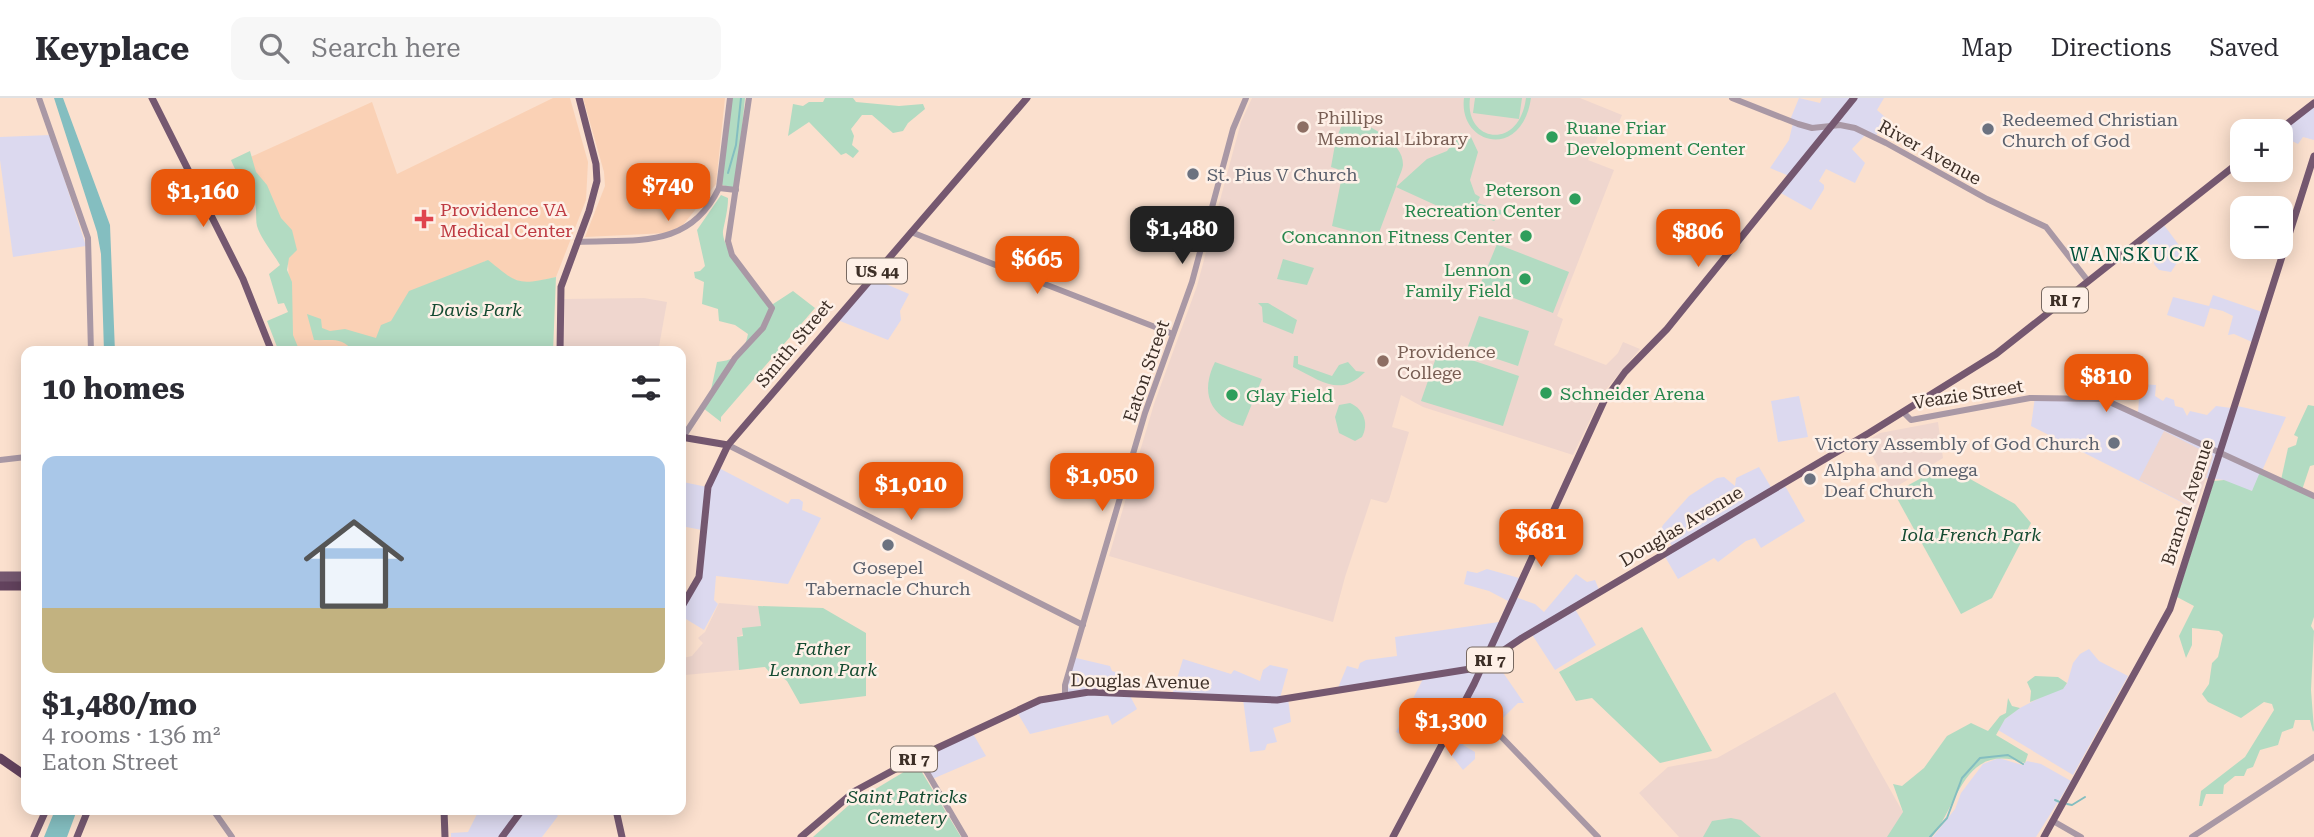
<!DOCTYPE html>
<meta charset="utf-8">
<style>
:root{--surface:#fff;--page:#f7f7f7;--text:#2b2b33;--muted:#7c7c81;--line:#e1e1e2;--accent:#ea580c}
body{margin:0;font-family:"Roboto Serif",serif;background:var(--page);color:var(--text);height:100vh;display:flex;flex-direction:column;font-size:26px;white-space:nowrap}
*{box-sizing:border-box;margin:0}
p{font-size:23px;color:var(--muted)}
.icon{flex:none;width:38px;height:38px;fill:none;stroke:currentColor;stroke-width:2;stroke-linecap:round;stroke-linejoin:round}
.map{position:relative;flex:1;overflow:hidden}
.sheet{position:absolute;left:21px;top:248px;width:665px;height:469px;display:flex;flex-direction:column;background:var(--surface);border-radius:14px;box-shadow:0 4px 18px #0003}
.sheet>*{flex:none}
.controls{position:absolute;left:2230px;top:21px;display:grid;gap:14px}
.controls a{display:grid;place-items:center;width:63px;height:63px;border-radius:14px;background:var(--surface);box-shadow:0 4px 18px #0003;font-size:35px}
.price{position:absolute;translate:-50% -60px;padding:0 16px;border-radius:14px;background:var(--accent);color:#fff;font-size:23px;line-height:46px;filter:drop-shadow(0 2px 4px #0008)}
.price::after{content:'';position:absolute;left:50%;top:42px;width:21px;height:16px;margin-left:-10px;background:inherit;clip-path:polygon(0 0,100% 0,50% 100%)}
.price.on{background:#222;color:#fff}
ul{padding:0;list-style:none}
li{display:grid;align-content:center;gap:14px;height:371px;padding:0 21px}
li span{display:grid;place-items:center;height:217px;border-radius:14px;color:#555}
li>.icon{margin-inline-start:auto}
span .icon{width:126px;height:126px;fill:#fffc;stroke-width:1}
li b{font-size:30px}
h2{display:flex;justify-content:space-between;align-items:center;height:84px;padding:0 21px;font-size:30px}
header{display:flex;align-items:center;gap:42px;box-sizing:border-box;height:98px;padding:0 35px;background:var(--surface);border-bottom:2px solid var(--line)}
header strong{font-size:33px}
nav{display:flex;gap:38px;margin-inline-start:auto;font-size:24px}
.search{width:490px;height:63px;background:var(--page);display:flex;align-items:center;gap:18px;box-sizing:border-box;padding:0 24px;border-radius:14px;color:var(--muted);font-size:26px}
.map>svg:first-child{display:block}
.commercial{fill:#dcd9ef}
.built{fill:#fad1b5}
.education{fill:#efd6ce}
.green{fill:#b2dbc2}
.water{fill:#84bec0}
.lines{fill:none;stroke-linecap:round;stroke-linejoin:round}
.stream{stroke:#84bec0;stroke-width:2}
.minor{stroke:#a998a5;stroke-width:6}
.major{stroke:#755870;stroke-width:7}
.highway{stroke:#62425d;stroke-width:9}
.education-dot{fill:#8d6e63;stroke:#fef0e7;stroke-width:2.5}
.worship-dot{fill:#6b7280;stroke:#fef0e7;stroke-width:2.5}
.leisure-dot{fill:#2e9e5b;stroke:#fef0e7;stroke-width:2.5}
.health-dot{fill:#e0444e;stroke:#fef0e7;stroke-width:2.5}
.labels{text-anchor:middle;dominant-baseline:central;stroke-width:5;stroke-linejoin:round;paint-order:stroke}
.shield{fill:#fef0e7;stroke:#776961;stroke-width:2}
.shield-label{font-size:16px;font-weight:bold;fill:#3d2f27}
.education-label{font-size:18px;fill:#785e54;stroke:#fef0e7;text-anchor:start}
.worship-label{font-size:18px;fill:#5b616d;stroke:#fef0e7;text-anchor:start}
.leisure-label{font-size:18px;fill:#27864d;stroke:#fef0e7;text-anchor:start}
.street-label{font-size:18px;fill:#3d2f27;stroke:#fef0e7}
.health-label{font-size:18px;fill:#be3a42;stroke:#fef0e7;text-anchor:start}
.park-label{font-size:18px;font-style:italic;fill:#134a30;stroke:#fef0e7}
.neighbourhood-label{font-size:19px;letter-spacing:2px;fill:#00523b;stroke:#fef0e7}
</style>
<header>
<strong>Keyplace</strong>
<div class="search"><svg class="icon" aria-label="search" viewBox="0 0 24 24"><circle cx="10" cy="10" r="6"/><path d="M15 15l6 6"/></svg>Search here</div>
<nav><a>Map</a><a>Directions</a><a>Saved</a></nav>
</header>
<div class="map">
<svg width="2314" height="739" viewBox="0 0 2314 739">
<rect width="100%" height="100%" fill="#fbe0ce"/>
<g class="commercial">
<polygon points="1799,0 1820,5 1822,0 1884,0 1877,12 1885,19 1876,38 1867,35 1852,51 1865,65 1855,85 1826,71 1819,83 1824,87 1824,91 1811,112 1779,94 1789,78 1770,70 1789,42 1793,25 1790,22"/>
<polygon points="2314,6 2314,42 2303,39 2298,46 2290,42 2282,32"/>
<polygon points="50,37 86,148 13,159 0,62 0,39"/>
<polygon points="2164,127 2184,154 2171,174 2159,172 2154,166 2155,155 2146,141"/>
<polygon points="872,180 909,196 900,213 901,222 888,242 835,221"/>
<polygon points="2213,197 2262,214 2252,244 2234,236 2228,237 2233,218 2223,213 2210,210 2204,229 2167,217 2173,199 2209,208"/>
<polygon points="2140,286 2156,287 2155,298 2163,303 2166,299 2174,302 2175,308 2183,310 2187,318 2190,313 2207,317 2216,308 2231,310 2233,307 2286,319 2253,393 2240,391 2224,382 2205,380 2195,411 2031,328 2035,299 2086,299 2138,315"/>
<polygon points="1799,298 1808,339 1778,344 1771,303"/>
<polygon points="715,368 788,406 791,401 799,401 803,404 802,412 821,420 788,486 716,478 714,502 718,506 704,532 681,518 681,509 698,480 702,432 681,428 681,394 683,384 707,389"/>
<polygon points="1759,369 1772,391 1784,386 1805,423 1761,450 1755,440 1746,443 1718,464 1714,460 1678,481 1664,457 1673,450 1661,431 1663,427 1689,398 1717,380 1724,379 1735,388 1736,380"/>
<polygon points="1487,471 1519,480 1512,498 1535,506 1544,514 1576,476 1587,484 1595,482 1600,494 1575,511 1596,547 1555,572 1531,535 1493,560 1524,605 1518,605 1493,630 1482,620 1471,629 1463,647 1475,654 1475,661 1463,672 1441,644 1422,633 1414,643 1396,634 1424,579 1338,590 1347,568 1358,571 1360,565 1366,562 1397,558 1395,539 1499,524 1508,503 1489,493 1464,486 1467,473 1477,475"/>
<polygon points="2089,551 2099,563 2128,578 2073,677 1998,632 2005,621 2018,611 2067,586 2073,565 2080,556"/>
<polygon points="1072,559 1110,568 1112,573 1122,576 1118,593 1129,596 1137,611 1112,627 1108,617 1030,636 1017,614 1061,597"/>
<polygon points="1183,561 1231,576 1234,572 1260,583 1263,572 1270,567 1288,571 1280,600 1288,600 1291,624 1273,630 1277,644 1267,646 1265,652 1250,654 1243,601 1172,597"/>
<polygon points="972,634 986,658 930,682 916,659"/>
<polygon points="1999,660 2022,667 2027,663 2041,666 2071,683 2036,739 1933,739 1955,711 1961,695 1983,666"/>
<polygon points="479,712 552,712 558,718 542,739 451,739 451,735 468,734"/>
</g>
<g class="built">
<polygon points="553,0 570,0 588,64 586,102 556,179 527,186 510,180 485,163 380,254 285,254 291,235 288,163 246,61 372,4 397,76"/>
<polygon points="583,0 725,0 716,86 683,127 667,135 585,139 605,88 604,74"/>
</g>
<g class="education">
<polygon points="1252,0 1580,0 1622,17 1617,29 1612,28 1609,34 1601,31 1588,62 1614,72 1557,218 1563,221 1554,247 1606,267 1618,255 1623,244 1640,251 1603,295 1573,357 1423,309 1401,297 1392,329 1409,334 1389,402 1386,405 1371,401 1345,479 1333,524 1109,458 1154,306 1197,188 1241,24"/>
<polygon points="644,200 667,204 658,254 563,254 563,201"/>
<polygon points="1938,324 1943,360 1891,392 1865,344 1880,335"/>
<polygon points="2164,333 2213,358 2196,411 2139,382"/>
<polygon points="719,505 758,508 761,528 737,539 739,572 685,577 683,560 692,558 703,545 698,540 705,534"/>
<polygon points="1835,594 1917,739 1679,739 1639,695 1668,669 1717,660"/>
</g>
<g class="green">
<polygon points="728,0 745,0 736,92 720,86"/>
<polygon points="825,0 853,0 856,4 899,8 923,6 925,11 908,25 903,33 893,35 872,17 862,17 851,31 854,38 852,47 859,53 853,60 846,55 841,57 809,24 788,38 793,6 803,8 809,4 823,4"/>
<path d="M1464,0H1470C1464,44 1519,54 1526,0H1531C1522,63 1458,47 1464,0Z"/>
<polygon points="1475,0 1522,0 1519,21 1473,15"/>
<path d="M1347,15C1364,27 1404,42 1403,67C1402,74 1397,82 1396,89L1427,61L1447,53L1461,35L1471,39L1478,54L1470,82L1475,96L1480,99L1477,105L1504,113L1494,123L1468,114L1466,121L1396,89L1377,140L1332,128L1343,73L1331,69L1336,41Z"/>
<path d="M250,53L256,74L267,87L281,120L292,132L297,152L289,160L287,172L292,184L293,237L300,254H279L267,223L288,214L284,205L278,206L269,176L280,167C273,155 261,141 257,128C255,119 258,108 253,100C246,87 236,76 231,62Z"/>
<path d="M721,97L728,100C728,112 725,122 723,133C721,152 758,191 770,208L793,193L815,210L721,319V324L703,310L709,301L717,264C736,262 744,256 748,236L735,227L719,223L718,211L702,206L704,184L695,180L694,174L700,173L705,168L697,132Z"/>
<polygon points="1497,146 1569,174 1553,215 1480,187"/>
<polygon points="1283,161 1314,170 1307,187 1277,181"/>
<path d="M488,162C517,185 516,188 556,179L553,254H353C343,238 330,243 314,242L307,216L321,221L322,230L330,233L345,231L376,240L381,227L391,223L409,193Z"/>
<polygon points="1258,205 1268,205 1297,222 1293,236 1263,224 1262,209"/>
<polygon points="1479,218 1529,233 1518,268 1467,251"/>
<polygon points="1439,251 1519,278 1503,328 1421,303"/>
<path d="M1294,258H1298V266L1332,278L1339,267L1348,264L1356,273L1365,274C1340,299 1323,284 1293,269Z"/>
<path d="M1215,264L1262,281L1243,328C1209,319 1200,294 1215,264Z"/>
<path d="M1350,305C1364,311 1369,326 1362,339L1355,343L1339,335L1335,319L1339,307Z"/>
<polygon points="2308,307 2314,308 2314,367 2310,368 2302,392 2314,399 2314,519 2311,528 2314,533 2311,592 2314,632 2313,634 2310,622 2295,622 2293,630 2282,634 2278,647 2260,652 2253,669 2247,671 2244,678 2235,678 2224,687 2223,696 2206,696 2202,708 2199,708 2201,693 2245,659 2274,612 2272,606 2264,604 2241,620 2208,604 2202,596 2209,586 2212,565 2218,559 2223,537 2219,533 2192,530 2192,547 2186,560 2179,538 2194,508 2177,499 2214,383 2224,382 2252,393 2260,374 2281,382 2288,350 2296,347 2298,339 2294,337"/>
<polygon points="1945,367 2015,406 2031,425 1992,500 1961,516 1894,395"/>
<polygon points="758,508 823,510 866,535 866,598 800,606 787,583 778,576 771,576 765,569 739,572 737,539 743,538 742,530 761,528"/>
<polygon points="1642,529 1712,653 1660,665 1592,600 1576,603 1559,574"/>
<polygon points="2035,578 2058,579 2067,585 2063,591 2030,604 2031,593 2027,584"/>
<path d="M2008,600L2012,608L2020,610L2005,621L1996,637L2028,656L2025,665C1964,644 1960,703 1932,739H1887L1903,714L1893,686L1902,688L1924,670L1947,638L1971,625L1988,633L2000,618L2006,615Z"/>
<polygon points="917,666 961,739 813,739 849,707"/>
<polygon points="1731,720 1741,722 1761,739 1703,739 1712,723"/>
</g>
<g class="water">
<polygon points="54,0 63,0 110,127 115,254 104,254 101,156 97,134"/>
<polygon points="55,712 77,712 67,739 44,739"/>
</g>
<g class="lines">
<g class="stream">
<polyline points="728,75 736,47 741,0"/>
<polyline points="2055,702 2062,705"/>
<polyline points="2067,706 2072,707 2085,699"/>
<polyline points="1930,739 1947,720 1962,680 1980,660 2008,657 2023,666"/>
</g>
<g class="minor">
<polyline points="39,0 88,140 91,254"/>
<polyline points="1732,0 1798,26 1812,30 1840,27 1855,30 1886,45 1987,101 2046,129 2088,183"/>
<polyline points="719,90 730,0"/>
<polyline points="911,134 1173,236"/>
<path d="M577,144C636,141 689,152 719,90L736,92"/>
<polyline points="1903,314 1911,322 2030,300 2103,301 2314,398"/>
<polyline points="683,339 735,260 763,230 772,210 732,157 728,143 749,0"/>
<polyline points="728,347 1083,527"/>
<polyline points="0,362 26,359"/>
<polyline points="1065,596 1065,587 1145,315 1192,184 1233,31 1246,0"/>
<polyline points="1466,602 1598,739"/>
<polyline points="918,659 965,739"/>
<polyline points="213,712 232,739"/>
<polyline points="2053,723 2081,739"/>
<polyline points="2192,739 2314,659"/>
</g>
<g class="major">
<polyline points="152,0 243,181 272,254"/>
<polyline points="2278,33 2314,5"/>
<polyline points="560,254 561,189 589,113 597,83 596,66 579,0"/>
<polyline points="681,339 728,347"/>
<polyline points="0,477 26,477"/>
<polyline points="0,483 26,483"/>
<polyline points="681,510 699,479 708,389 728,347 1027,0"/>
<polyline points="444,712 445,739"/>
<polyline points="616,712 622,739"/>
<polyline points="34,739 46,712"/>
<polyline points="77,739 88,712"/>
<polyline points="502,739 522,712"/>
<polyline points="801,739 855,693 918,659 1040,602 1089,594 1277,602 1470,571 1482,567 1522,540 1869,335 1996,256 2242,62"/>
<polyline points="1393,739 1474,586 1604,303 1625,274 1667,231 1854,0"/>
<polyline points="2044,739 2170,511 2314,58"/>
</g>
<g class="highway">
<polyline points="0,488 26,488"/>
<polyline points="0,660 26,678"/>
</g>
</g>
<g class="education-dot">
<circle cx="1303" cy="29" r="7"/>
<circle cx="1383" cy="263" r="7"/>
</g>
<g class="worship-dot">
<circle cx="1988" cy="31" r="7"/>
<circle cx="1193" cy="76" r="7"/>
<circle cx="2114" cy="345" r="7"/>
<circle cx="1810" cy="381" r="7"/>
<circle cx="888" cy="447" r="7"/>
</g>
<g class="leisure-dot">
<circle cx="1552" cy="39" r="7"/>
<circle cx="1575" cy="101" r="7"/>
<circle cx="1526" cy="138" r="7"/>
<circle cx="1525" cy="181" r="7"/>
<circle cx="1546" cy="295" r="7"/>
<circle cx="1232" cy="297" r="7"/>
</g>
<path class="health-dot" d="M420.5 110.5h7v7h7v7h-7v7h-7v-7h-7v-7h7z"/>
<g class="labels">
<g class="shield">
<rect x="847" y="160.5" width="60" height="25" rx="5"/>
<rect x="2042" y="189.5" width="46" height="25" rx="5"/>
<rect x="1467" y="549.5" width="46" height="25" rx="5"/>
<rect x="891" y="648.5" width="46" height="25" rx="5"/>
</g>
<g class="shield-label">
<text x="877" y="173">US 44</text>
<text x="2065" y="202">RI 7</text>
<text x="1490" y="562">RI 7</text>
<text x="914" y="661">RI 7</text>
</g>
<g class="education-label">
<text x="1317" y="19">Phillips<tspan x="1317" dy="21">Memorial Library</tspan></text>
<text x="1397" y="253">Providence<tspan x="1397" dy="21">College</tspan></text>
</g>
<g class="worship-label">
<text x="2002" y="21">Redeemed Christian<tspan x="2002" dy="21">Church of God</tspan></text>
<text x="1207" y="76">St. Pius V Church</text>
<text x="2100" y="345" text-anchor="end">Victory Assembly of God Church</text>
<text x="1824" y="371">Alpha and Omega<tspan x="1824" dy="21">Deaf Church</tspan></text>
<text x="888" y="469" text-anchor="middle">Gosepel<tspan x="888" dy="21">Tabernacle Church</tspan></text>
</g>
<g class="leisure-label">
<text x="1566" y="29">Ruane Friar<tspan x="1566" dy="21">Development Center</tspan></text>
<text x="1561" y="91" text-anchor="end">Peterson<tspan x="1561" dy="21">Recreation Center</tspan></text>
<text x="1512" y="138" text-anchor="end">Concannon Fitness Center</text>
<text x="1511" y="171" text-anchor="end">Lennon<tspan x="1511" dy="21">Family Field</tspan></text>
<text x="1560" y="295">Schneider Arena</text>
<text x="1246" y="297">Glay Field</text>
</g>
<g class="street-label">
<text transform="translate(1930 54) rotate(29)">River Avenue</text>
<text transform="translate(794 245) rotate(-50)">Smith Street</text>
<text transform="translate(1146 273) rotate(-71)">Eaton Street</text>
<text transform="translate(1968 296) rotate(-9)">Veazie Street</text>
<text transform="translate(2187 404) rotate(-72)">Branch Avenue</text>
<text transform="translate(1681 428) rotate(-31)">Douglas Avenue</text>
<text transform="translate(1140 583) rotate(1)">Douglas Avenue</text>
</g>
<g class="health-label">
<text x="440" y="111">Providence VA<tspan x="440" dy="21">Medical Center</tspan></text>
</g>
<g class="park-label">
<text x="476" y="211">Davis Park</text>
<text x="1971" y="436">Iola French Park</text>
<text x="823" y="550">Father<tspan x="823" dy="21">Lennon Park</tspan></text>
<text x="907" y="698">Saint Patricks<tspan x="907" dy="21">Cemetery</tspan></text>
</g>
<g class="neighbourhood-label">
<text x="2135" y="156">WANSKUCK</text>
</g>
</g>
</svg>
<div class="controls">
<a>+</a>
<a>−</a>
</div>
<b class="price" style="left:668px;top:125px">$740</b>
<b class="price" style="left:203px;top:131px">$1,160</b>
<b class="price on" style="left:1182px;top:168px">$1,480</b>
<b class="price" style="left:1698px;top:171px">$806</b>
<b class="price" style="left:1037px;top:198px">$665</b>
<b class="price" style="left:2106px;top:316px">$810</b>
<b class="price" style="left:1102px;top:415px">$1,050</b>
<b class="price" style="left:911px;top:424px">$1,010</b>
<b class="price" style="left:1541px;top:471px">$681</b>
<b class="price" style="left:1451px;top:660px">$1,300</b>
<section class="sheet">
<h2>10 homes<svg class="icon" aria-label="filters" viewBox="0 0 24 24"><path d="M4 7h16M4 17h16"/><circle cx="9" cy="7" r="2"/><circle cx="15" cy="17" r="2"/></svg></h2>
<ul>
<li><span style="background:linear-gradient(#a9c7e8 70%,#c2b280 0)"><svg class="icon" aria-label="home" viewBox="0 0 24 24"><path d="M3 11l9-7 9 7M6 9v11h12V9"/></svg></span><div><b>$1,480/mo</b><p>4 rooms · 136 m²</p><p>Eaton Street</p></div></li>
</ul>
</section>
</div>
